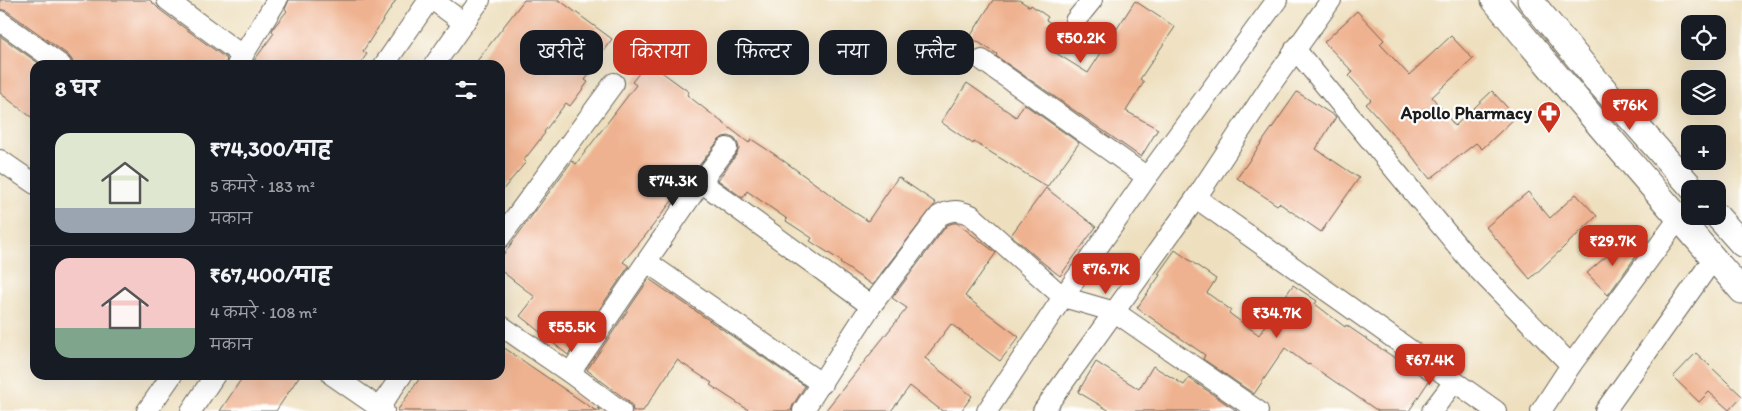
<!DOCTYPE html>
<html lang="hi">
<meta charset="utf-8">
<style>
:root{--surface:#171b24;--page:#20242c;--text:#f1f3f6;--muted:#9ea1a6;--line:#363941;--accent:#c8321e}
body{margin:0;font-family:Itim,"Playpen Sans Deva",sans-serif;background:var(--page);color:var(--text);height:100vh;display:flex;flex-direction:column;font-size:19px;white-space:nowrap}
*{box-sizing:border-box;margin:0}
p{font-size:16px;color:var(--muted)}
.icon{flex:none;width:28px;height:28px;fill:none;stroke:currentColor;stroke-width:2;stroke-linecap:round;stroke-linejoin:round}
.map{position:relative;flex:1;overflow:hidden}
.drawer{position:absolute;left:30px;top:60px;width:475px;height:320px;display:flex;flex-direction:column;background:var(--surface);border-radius:15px;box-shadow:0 5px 20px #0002}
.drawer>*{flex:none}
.banner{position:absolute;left:520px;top:30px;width:475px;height:45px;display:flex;gap:10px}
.buttons{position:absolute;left:1681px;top:15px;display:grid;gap:10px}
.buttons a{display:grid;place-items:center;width:45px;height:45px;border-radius:10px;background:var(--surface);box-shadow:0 5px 20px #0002;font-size:25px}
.price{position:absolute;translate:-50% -42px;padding:0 11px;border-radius:10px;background:var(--accent);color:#fff;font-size:16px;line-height:32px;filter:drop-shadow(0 1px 2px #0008)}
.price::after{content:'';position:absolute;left:50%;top:30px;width:15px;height:11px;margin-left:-8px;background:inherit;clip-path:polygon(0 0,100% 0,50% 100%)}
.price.active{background:#222;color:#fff}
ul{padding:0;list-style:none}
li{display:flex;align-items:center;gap:15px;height:125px;padding:0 25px}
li+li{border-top:1px solid var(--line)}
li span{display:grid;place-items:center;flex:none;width:140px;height:100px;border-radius:15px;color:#555}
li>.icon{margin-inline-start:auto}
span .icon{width:60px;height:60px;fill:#fffc;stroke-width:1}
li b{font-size:21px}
h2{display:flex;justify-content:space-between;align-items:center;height:60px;padding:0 25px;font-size:21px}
.pill{padding:0 18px;border-radius:15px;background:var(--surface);box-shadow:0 5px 20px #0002;font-size:18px;line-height:45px}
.pill.active{background:var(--accent);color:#fff}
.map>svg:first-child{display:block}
.building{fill:#efb290}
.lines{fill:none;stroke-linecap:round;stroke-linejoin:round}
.minor-casing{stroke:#666155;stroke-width:22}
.tertiary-casing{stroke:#666155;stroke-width:27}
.minor{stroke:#fff;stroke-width:20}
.tertiary{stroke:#fff;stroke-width:25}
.labels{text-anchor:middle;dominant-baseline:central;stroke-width:4.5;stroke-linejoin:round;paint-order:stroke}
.poi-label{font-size:18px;font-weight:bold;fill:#1c1c1c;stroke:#fff;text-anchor:end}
</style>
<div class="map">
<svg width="1742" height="411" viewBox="0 0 1742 411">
<rect width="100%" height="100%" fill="#fff"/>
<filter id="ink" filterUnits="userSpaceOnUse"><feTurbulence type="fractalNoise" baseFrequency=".02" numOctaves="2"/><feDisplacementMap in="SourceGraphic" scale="10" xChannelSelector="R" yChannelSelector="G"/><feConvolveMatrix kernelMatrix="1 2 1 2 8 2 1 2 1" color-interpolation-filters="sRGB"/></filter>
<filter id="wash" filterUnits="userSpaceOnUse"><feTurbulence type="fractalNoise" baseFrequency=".0096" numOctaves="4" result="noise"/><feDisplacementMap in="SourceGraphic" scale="20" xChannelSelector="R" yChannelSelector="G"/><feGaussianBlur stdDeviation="1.12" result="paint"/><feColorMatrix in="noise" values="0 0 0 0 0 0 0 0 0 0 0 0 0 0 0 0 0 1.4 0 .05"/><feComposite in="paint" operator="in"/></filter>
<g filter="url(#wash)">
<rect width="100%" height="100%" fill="#eee0bf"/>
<g id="blocks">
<g class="building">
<polygon points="0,0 150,0 160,10 227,59 225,65 73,65 72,60 68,55 7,11 0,9"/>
<polygon points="289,0 396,0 363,51 367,54 359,65 251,65 274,33 272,31 274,27 287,11 285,9"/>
<polygon points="524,0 559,0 612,39 597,59 600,60 585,80 588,82 570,106 566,103 544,132 545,133 524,160 526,162 500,193 500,65 474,65"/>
<polygon points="993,0 1019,0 1030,7 1031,5 1048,17 1046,20 1063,31 1051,50 1088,73 1135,1 1175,27 1140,79 1144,82 1126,111 1158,129 1141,157 996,56 997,54 970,37"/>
<polygon points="1357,11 1384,40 1380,44 1409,75 1451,36 1473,59 1432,97 1455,126 1492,91 1516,117 1482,149 1476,143 1430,179 1408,151 1366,104 1371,100 1349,76 1353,72 1324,42"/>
<polygon points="0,36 41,65 35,65 35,120 0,93"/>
<polygon points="648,62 689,92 687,95 749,143 751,139 777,156 835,198 834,199 868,221 898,177 936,203 872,285 840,263 841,261 810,241 812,238 786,221 787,219 747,191 743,198 718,180 736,155 739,149 738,144 735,139 729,136 723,137 718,141 645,236 623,262 629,266 568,355 520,316 535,297 500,270 500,259 572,161 576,164 636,85 632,82"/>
<polygon points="967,83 1016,117 1024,104 1079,143 1047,187 974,142 973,144 941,122"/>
<polygon points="1297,92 1336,117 1316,149 1359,178 1321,232 1279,203 1277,205 1237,178"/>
<polygon points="1046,188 1096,227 1060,276 1042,262 1011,235"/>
<polygon points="1528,192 1550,218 1576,194 1597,216 1530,279 1486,227"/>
<polygon points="953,223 957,223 996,253 965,296 1019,337 1000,361 951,324 925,358 929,361 929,362 972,396 961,411 942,411 910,386 891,411 825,411 907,308 892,298 947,225"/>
<polygon points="1624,241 1637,255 1608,295 1587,273"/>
<polygon points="1175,250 1216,279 1207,293 1231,310 1229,313 1259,335 1293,285 1317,301 1315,304 1345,327 1346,325 1429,381 1409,411 1378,411 1309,364 1308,365 1285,348 1254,394 1203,359 1205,355 1137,308 1160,275 1158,274"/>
<polygon points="649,279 805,386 793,405 791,411 750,411 710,385 712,383 677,360 643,411 633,411 632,406 628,401 587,370"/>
<polygon points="500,345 596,411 598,408 601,411 397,411 422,375 500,375"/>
<polygon points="1696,353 1742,396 1729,410 1709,392 1699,402 1673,377"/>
<polygon points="1096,362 1139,389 1153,366 1184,385 1189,378 1237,411 1110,411 1078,392"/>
<polygon points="244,375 300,375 276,411 220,411"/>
</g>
</g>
</g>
<g filter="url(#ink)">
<use href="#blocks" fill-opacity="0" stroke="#666155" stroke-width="1"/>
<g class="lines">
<g class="minor-casing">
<g id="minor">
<polyline points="167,0 243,56"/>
<polyline points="433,0 464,23"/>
<polyline points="0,21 61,65"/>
<polyline points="1075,21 1092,0"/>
<polyline points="1295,49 1470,261 1571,365"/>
<polyline points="982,60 1147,177"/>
<polyline points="237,65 277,0"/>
<polyline points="384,65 429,0"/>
<polyline points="434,65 480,0"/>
<polyline points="0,160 35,184"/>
<polyline points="701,182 871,306"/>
<polyline points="1196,198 1496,411"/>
<polyline points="500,238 614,83"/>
<polyline points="647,262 822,384"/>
<polyline points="500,325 570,373 621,411"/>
<polyline points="570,373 701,182 727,148"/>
<polyline points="332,375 384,411"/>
<polyline points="379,408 402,375"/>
<polyline points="147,411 172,375"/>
<polyline points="191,411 215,375"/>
<path d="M803,411L871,306L939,216C951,209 959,210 971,215L1063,297L1115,312L1258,411"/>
<polyline points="987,411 1063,297 1147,177 1277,0"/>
<polyline points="1043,411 1196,198 1272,83 1331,0"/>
<polyline points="1432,411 1454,382"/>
<polyline points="1541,411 1571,365 1680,217"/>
<polyline points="1605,411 1714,258"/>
</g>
</g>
<g class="tertiary-casing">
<g id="tertiary">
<path d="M1494,0C1575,99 1659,195 1742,291"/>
<polyline points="1530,0 1597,81 1693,189"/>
<polyline points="1717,216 1742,244"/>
</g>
</g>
<use href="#minor" class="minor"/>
<use href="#tertiary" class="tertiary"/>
</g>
</g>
<defs>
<g id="pharmacy-pin" transform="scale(1.25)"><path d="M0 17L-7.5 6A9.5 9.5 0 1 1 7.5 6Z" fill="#c8321e" stroke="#fff"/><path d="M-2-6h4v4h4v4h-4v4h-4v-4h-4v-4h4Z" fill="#fff"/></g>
</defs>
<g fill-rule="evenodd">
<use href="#pharmacy-pin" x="1549" y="113"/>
</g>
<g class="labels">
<g class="poi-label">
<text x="1532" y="113">Apollo Pharmacy</text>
</g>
</g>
</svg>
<div class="buttons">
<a><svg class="icon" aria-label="locate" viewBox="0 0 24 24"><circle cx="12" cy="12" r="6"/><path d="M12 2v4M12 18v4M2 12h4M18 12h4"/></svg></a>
<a><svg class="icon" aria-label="layers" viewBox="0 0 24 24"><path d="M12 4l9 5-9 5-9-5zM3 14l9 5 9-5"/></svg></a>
<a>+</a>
<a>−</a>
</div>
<b class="price" style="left:1081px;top:64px">₹50.2K</b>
<b class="price" style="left:1630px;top:131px">₹76K</b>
<b class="price active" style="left:673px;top:207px">₹74.3K</b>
<b class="price" style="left:1613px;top:267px">₹29.7K</b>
<b class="price" style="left:1106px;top:295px">₹76.7K</b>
<b class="price" style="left:1277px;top:339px">₹34.7K</b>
<b class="price" style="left:572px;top:353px">₹55.5K</b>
<b class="price" style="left:1430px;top:386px">₹67.4K</b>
<div class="banner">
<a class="pill">खरीदें</a>
<a class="pill active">किराया</a>
<a class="pill">फ़िल्टर</a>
<a class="pill">नया</a>
<a class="pill">फ़्लैट</a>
</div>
<section class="drawer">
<h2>8 घर<svg class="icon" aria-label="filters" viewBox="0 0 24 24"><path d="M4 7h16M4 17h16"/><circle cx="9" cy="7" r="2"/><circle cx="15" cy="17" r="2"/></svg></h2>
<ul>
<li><span style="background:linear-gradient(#dfe7d0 75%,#9aa5b1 0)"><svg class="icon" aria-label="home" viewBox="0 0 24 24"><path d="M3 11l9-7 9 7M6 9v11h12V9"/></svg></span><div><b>₹74,300/माह</b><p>5 कमरे · 183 m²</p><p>मकान</p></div></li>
<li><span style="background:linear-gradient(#f6c9c9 70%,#7fa58c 0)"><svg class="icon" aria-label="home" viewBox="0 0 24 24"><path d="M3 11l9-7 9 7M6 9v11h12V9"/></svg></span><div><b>₹67,400/माह</b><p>4 कमरे · 108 m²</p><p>मकान</p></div></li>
</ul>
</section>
</div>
